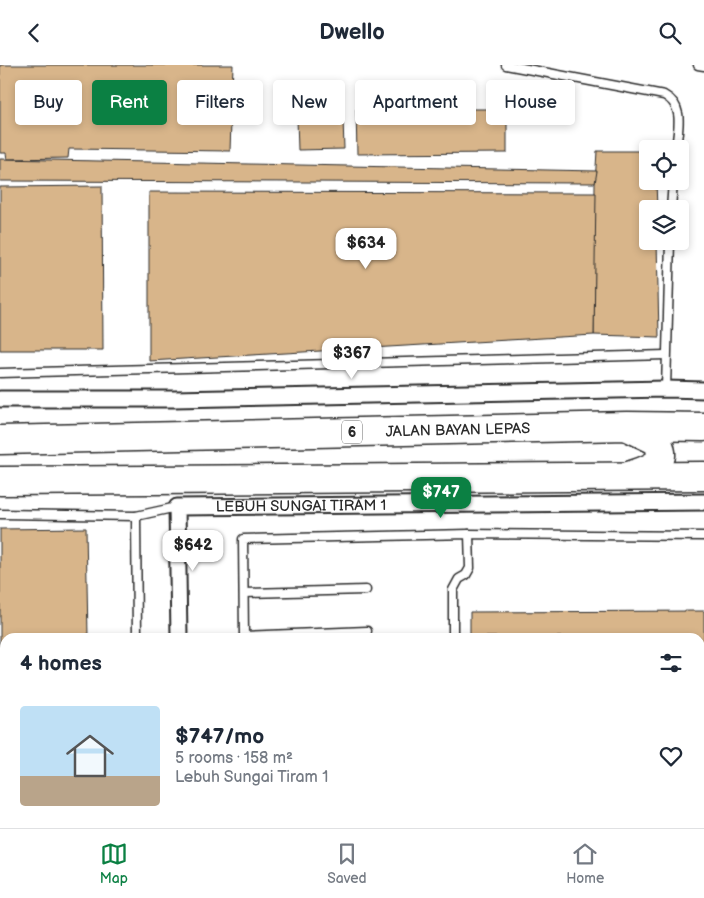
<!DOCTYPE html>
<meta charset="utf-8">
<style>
:root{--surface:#fff;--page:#f6f6f7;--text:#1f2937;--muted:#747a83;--line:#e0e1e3;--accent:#0b8043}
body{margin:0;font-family:"Balsamiq Sans",sans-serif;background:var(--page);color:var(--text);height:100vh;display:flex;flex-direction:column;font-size:19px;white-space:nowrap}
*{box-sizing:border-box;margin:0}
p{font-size:16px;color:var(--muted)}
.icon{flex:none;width:28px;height:28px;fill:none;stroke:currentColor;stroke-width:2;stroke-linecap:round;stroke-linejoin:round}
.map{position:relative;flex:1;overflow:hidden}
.sheet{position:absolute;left:0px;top:568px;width:705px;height:196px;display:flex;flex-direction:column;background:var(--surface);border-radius:15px 15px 0 0;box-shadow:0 2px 8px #0003}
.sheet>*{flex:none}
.banner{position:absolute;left:15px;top:15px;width:675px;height:45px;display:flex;gap:10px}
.buttons{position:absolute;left:639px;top:75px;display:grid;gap:10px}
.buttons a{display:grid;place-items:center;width:50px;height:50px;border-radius:5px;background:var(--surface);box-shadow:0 2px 8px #0003;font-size:25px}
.price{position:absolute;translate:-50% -42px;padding:0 11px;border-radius:10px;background:#fff;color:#222;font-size:16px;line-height:32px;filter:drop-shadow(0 1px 2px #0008)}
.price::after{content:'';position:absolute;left:50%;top:30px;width:15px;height:11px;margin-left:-8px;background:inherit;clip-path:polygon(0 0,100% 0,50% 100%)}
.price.selected{background:var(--accent);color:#fff}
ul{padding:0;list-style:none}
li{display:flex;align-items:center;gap:15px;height:125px;padding:0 20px}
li+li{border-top:1px solid var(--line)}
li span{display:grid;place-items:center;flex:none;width:140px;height:100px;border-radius:5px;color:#555}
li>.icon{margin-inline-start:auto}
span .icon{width:60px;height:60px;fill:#fffc;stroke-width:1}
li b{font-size:21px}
h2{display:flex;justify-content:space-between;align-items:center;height:60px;padding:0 20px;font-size:21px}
.pill{padding:0 18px;border-radius:5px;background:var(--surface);box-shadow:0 2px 8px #0003;font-size:18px;line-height:45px}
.pill.selected{background:var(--accent);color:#fff}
header{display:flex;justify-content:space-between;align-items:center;height:65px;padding:0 20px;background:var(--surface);font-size:22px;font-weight:600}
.menu{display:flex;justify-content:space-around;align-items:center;height:70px;border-top:1px solid var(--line);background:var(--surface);font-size:14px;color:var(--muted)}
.menu a{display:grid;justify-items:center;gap:2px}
.menu .selected{color:var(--accent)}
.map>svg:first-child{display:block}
.building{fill:#d8b58a;stroke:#2b2b2b}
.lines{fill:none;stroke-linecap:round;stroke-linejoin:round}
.lane-casing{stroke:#2b2b2b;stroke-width:11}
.street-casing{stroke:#2b2b2b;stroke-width:19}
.highway-casing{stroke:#2b2b2b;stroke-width:31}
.lane{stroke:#fff;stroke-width:8}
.street{stroke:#fff;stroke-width:15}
.highway{stroke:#fff;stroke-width:28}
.labels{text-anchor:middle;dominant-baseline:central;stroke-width:4;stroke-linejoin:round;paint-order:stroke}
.shield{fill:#fff;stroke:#6b6b6b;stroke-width:1}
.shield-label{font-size:14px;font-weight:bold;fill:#2b2b2b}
.street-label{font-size:15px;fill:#2b2b2b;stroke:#fff}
</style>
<header><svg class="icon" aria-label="back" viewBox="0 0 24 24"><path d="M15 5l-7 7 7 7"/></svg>Dwello<svg class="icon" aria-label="search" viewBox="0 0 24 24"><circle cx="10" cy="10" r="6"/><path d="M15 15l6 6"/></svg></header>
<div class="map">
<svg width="704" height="763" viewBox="0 0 704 763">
<rect width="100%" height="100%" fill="#fff"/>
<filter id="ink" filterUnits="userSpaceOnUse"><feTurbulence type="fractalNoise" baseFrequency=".02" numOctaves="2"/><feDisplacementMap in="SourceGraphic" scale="10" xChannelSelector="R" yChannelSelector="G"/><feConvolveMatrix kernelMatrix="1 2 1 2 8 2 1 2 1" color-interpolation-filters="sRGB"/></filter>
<g filter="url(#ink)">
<g class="building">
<polygon points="0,0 233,0 230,86 69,84 68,93 7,94 6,88 0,88"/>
<polygon points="342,22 344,84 298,85 296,23"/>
<polygon points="356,44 507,44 507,88 357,89"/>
<polygon points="597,86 648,86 648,116 656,116 657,144 648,144 648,176 657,176 659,272 594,270 595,118"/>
<polygon points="0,94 597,106 595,118 0,116"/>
<polygon points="102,121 103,285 0,285 0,122"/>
<polygon points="149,127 596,128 594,270 149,296"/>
<polygon points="86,463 88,572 5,572 5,631 0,631 0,464"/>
<polygon points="704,546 704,763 470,763 470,759 700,759 700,572 470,572 470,547"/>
<polygon points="5,683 5,759 100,759 100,763 0,763 0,685"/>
</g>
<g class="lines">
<g class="lane-casing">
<g id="lane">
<path d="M506,0L664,30C685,41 678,63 676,84"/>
<polyline points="698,0 704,1"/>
<polyline points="671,144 673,116"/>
<polyline points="0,308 666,290"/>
<polyline points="666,324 670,176"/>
<polyline points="0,449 136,451 177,442"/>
<polyline points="136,451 137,572"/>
<polyline points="244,528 366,525"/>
<polyline points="244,571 367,566"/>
<polyline points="244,572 243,474 469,469 704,471"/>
<polyline points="453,572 453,525 459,514 466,510 470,503 469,469"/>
<polyline points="454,759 454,763"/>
<polyline points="130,763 130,759"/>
</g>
</g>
<g class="street-casing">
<g id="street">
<polyline points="0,334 174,334 666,324 704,325"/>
<path id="s1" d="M179,572L177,442L704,437"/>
<polyline points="180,759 180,763"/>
</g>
</g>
<g class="highway-casing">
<g id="highway">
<path d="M628,362L657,376C670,400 648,404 629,411"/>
<path id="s2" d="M0,375L627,361L704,362"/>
<polyline points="0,416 704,411"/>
</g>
</g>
<use href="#lane" class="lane"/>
<use href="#street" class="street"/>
<use href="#highway" class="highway"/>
</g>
</g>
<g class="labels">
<rect class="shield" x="342" y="355.5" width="20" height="23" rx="4"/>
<g class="shield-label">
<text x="352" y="367">6</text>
</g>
<g class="street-label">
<text stroke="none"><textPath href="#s2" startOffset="458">JALAN BAYAN LEPAS</textPath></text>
<text stroke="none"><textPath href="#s1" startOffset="254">LEBUH SUNGAI TIRAM 1</textPath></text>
</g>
</g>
</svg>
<div class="buttons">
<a><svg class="icon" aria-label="locate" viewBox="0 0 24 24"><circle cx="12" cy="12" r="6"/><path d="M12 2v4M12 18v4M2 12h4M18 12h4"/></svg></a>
<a><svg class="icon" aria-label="layers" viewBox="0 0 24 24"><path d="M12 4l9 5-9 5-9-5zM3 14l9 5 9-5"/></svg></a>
</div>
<b class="price" style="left:366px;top:205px">$634</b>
<b class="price" style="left:352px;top:315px">$367</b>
<b class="price selected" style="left:441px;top:454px">$747</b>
<b class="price" style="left:193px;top:507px">$642</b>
<div class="banner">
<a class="pill">Buy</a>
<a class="pill selected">Rent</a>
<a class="pill">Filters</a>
<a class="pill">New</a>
<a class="pill">Apartment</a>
<a class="pill">House</a>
</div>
<section class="sheet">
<h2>4 homes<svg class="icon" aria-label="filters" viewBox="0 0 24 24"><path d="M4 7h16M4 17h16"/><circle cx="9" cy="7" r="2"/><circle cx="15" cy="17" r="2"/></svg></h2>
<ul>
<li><span style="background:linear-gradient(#bfe0f5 70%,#b9a48a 0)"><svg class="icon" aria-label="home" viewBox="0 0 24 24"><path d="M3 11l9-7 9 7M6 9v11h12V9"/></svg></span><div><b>$747/mo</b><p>5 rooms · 158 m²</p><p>Lebuh Sungai Tiram 1</p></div><svg class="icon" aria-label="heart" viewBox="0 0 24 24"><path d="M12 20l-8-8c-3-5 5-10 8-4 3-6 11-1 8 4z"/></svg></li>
</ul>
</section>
</div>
<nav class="menu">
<a class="selected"><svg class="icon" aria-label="map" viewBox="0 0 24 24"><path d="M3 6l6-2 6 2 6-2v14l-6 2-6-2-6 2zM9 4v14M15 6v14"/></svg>Map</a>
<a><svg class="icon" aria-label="saved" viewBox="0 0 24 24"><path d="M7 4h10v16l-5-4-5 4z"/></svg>Saved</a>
<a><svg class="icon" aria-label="home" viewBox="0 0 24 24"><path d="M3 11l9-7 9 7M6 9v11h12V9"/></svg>Home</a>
</nav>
